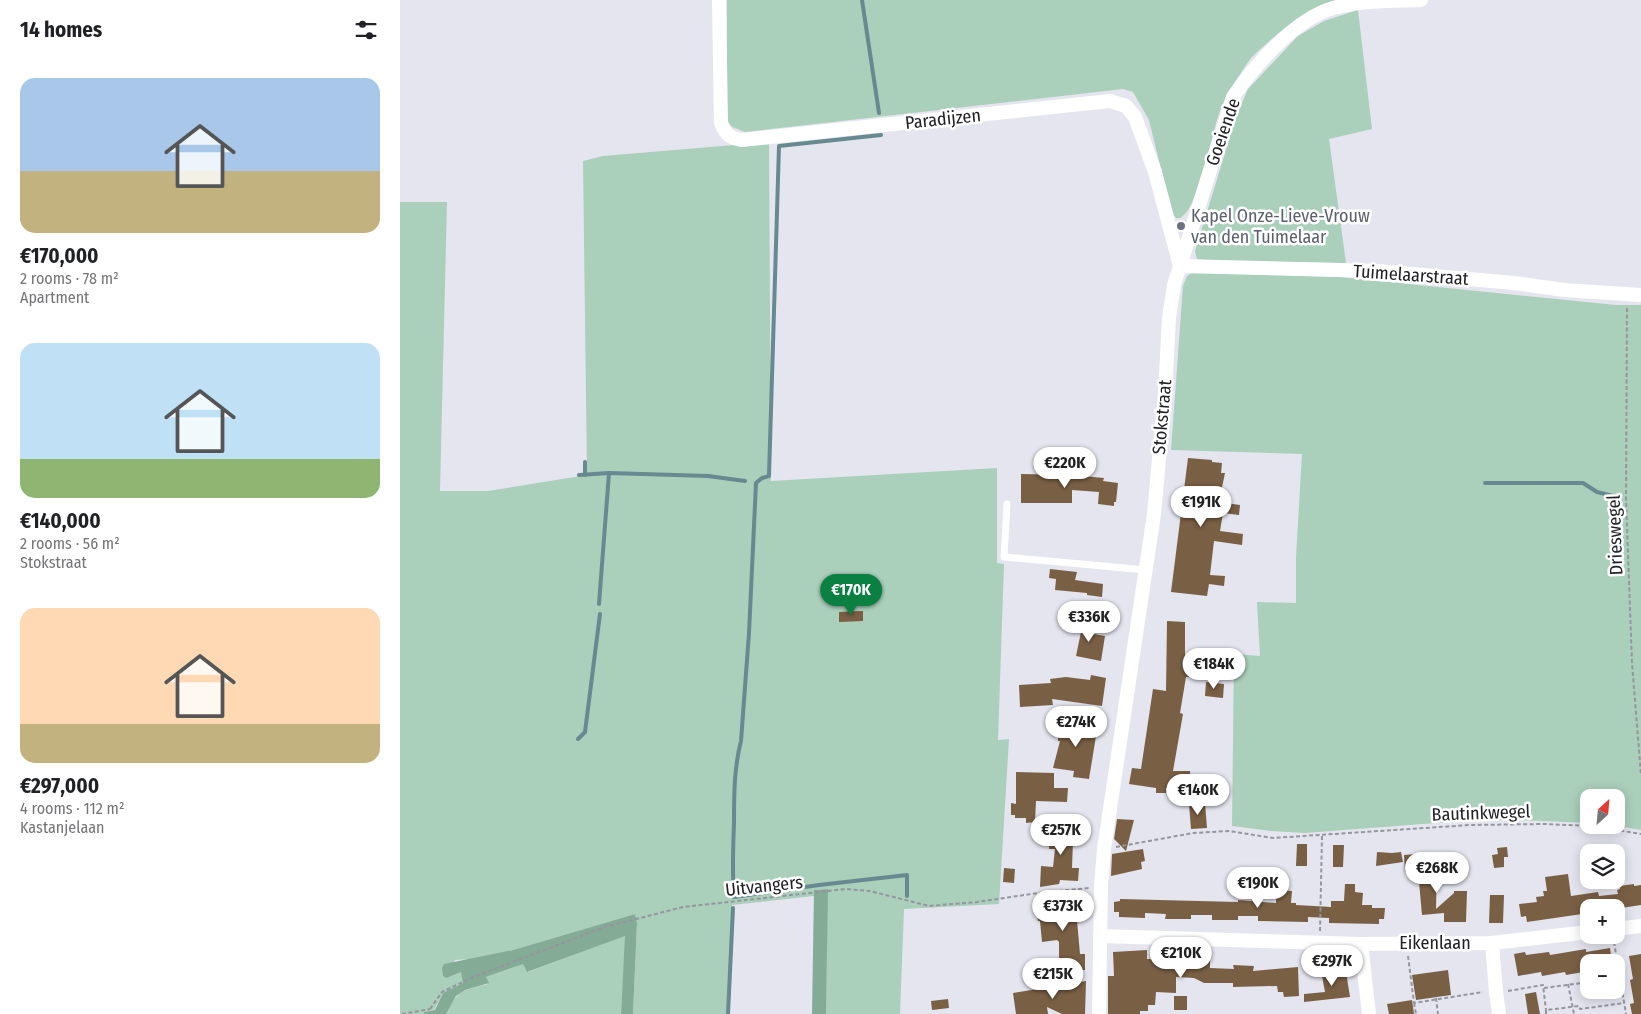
<!DOCTYPE html>
<meta charset="utf-8">
<style>
:root{--surface:#fff;--page:#f2f2f2;--text:#202124;--muted:#757577;--accent:#0b8043}
body{margin:0;font-family:"Fira Sans Condensed",sans-serif;background:var(--page);color:var(--text);height:100vh;display:flex;flex-direction:column;font-size:19px;white-space:nowrap}
*{box-sizing:border-box;margin:0}
p{font-size:16px;color:var(--muted)}
.icon{flex:none;width:28px;height:28px;fill:none;stroke:currentColor;stroke-width:2;stroke-linecap:round;stroke-linejoin:round}
.map{position:relative;flex:1;overflow:hidden}
.sheet{display:flex;flex-direction:column;background:var(--surface);width:400px}
.sheet>*{flex:none}
.needle{width:32px;rotate:26deg}
.tools{position:absolute;left:1180px;top:789px;display:grid;gap:10px}
.tools a{display:grid;place-items:center;width:45px;height:45px;border-radius:10px;background:var(--surface);box-shadow:0 2px 12px #0003;font-size:25px}
.price{position:absolute;translate:-50% -42px;padding:0 11px;border-radius:18px;background:#fff;color:#222;font-size:16px;line-height:32px;filter:drop-shadow(0 1px 2px #0008)}
.price::after{content:'';position:absolute;left:50%;top:30px;width:15px;height:11px;margin-left:-8px;background:inherit;clip-path:polygon(0 0,100% 0,50% 100%)}
.price.active{background:var(--accent);color:#fff}
ul{padding:0;list-style:none}
li{display:grid;align-content:center;gap:10px;height:265px;padding:0 20px}
li span{display:grid;place-items:center;height:155px;border-radius:15px;color:#555}
li>.icon{margin-inline-start:auto}
span .icon{width:90px;height:90px;fill:#fffc;stroke-width:1}
li b{font-size:21px}
h2{display:flex;justify-content:space-between;align-items:center;height:60px;padding:0 20px;font-size:21px}
main{display:flex;flex:1;min-height:0}
.map>svg:first-child{display:block}
.green{fill:#aacfbb}
.forest{fill:#84ab96}
.lines{fill:none;stroke-linecap:round;stroke-linejoin:round}
.stream{stroke:#678990;stroke-width:4}
.building{fill:#795f44}
.path{stroke:#95969d;stroke-width:2;stroke-dasharray:4 2.5;stroke-linecap:butt}
.lane{stroke:#fff;stroke-width:7}
.street{stroke:#fff;stroke-width:14}
.worship-dot{fill:#6b7280;stroke:#fff;stroke-width:2}
.labels{text-anchor:middle;dominant-baseline:central;stroke-width:5;stroke-linejoin:round;paint-order:stroke}
.street-label{font-size:18px;fill:#212125;stroke:#fff}
.worship-label{font-size:18px;fill:#5b616d;stroke:#fff;text-anchor:start}
</style>
<main>
<section class="sheet">
<h2>14 homes<svg class="icon" aria-label="filters" viewBox="0 0 24 24"><path d="M4 7h16M4 17h16"/><circle cx="9" cy="7" r="2"/><circle cx="15" cy="17" r="2"/></svg></h2>
<ul>
<li><span style="background:linear-gradient(#a9c7e8 60%,#c2b280 0)"><svg class="icon" aria-label="home" viewBox="0 0 24 24"><path d="M3 11l9-7 9 7M6 9v11h12V9"/></svg></span><div><b>€170,000</b><p>2 rooms · 78 m²</p><p>Apartment</p></div></li>
<li><span style="background:linear-gradient(#bfe0f5 75%,#8fb573 0)"><svg class="icon" aria-label="home" viewBox="0 0 24 24"><path d="M3 11l9-7 9 7M6 9v11h12V9"/></svg></span><div><b>€140,000</b><p>2 rooms · 56 m²</p><p>Stokstraat</p></div></li>
<li><span style="background:linear-gradient(#ffd9b3 75%,#c2b280 0)"><svg class="icon" aria-label="home" viewBox="0 0 24 24"><path d="M3 11l9-7 9 7M6 9v11h12V9"/></svg></span><div><b>€297,000</b><p>4 rooms · 112 m²</p><p>Kastanjelaan</p></div></li>
</ul>
</section>
<div class="map">
<svg width="1241" height="1014" viewBox="0 0 1241 1014">
<rect width="100%" height="100%" fill="#e4e5ef"/>
<g class="green">
<path d="M327,0H936C907,9 873,36 852,57C845,65 826,96 822,106C811,129 801,207 780,218H776L772,214L749,120L733,92L723,89L345,132L332,127L327,121Z"/>
<polygon points="958,10 972,129 929,139 946,263 811,261 797,259 795,251 837,114 848,89 898,36 924,21"/>
<polygon points="369,142 371,481 597,468 597,563 604,564 598,740 609,739 599,904 504,909 500,1014 426,1014 427,889 414,890 414,896 332,905 327,1014 233,1014 237,923 235,914 113,950 71,959 55,960 47,978 61,972 64,983 43,993 34,1010 24,1012 24,1014 0,1014 0,202 47,202 40,491 88,491 187,475 183,161 203,156"/>
<polygon points="793,272 939,277 1216,305 1241,305 1241,830 1211,825 1216,825 1216,798 1189,798 1189,823 1118,820 1062,821 905,833 871,831 832,826 834,654 860,656 857,602 896,603 896,557 902,454 771,450 783,286 787,276"/>
<path d="M226,935L221,1014H46C59,989 61,991 88,984L86,977L123,964L128,972Z"/>
</g>
<g class="forest">
<polygon points="428,889 426,1014 412,1014 414,890"/>
<polygon points="235,914 237,923 233,1014 221,1014 225,936 127,972 123,964 86,977 89,983 65,990 56,996 46,1014 24,1014 24,1012 35,1010 43,993 63,983 61,972 47,978 43,976 42,968 44,964 113,950"/>
</g>
<g class="lines">
<g class="stream">
<polyline points="462,0 479,113"/>
<path d="M481,135L379,146L369,476L362,478L356,483L349,633L341,741C334,768 334,795 334,823C333,848 332,872 334,897L419,885L507,875V896"/>
<polyline points="185,462 185,475"/>
<polyline points="179,475 209,473"/>
<polyline points="1085,483 1183,483 1197,492 1217,497"/>
<polyline points="199,604 209,473 308,476 345,481"/>
<polyline points="178,739 185,732 200,614"/>
<polyline points="328,1014 333,908"/>
</g>
</g>
<g class="building">
<polygon points="788,458 812,460 812,462 822,463 821,473 825,473 819,502 840,505 839,515 823,513 820,531 843,534 842,545 814,541 810,575 825,576 824,586 809,584 807,596 771,592"/>
<polygon points="621,474 672,475 704,478 703,481 718,483 716,502 714,502 714,506 698,504 699,492 672,490 672,503 621,503"/>
<polygon points="650,569 677,572 675,580 703,584 702,597 687,595 687,593 655,590 656,579 649,578"/>
<polygon points="459,611 463,611 463,621 439,622 439,612"/>
<polygon points="767,621 785,622 785,660 791,659 791,677 786,677 780,713 783,714 773,771 790,771 791,787 766,788 766,793 756,793 756,788 729,784 732,768 741,769 753,689 766,691"/>
<polygon points="674,622 689,624 688,633 705,636 701,661 676,656 681,632 672,631"/>
<polygon points="691,675 706,678 702,706 652,699 653,705 620,707 619,685 651,683 650,679 666,677 690,680"/>
<polygon points="806,682 824,684 823,698 805,696"/>
<polygon points="682,721 682,726 695,726 696,736 689,779 673,777 674,771 653,768 660,741 658,741 658,723"/>
<polygon points="616,772 654,773 654,788 668,788 667,802 636,801 635,822 626,823 626,818 615,818 615,815 611,815 611,803 616,804"/>
<polygon points="805,803 807,828 791,829 789,804"/>
<polygon points="717,819 734,820 726,851 714,839"/>
<polygon points="650,826 681,828 681,840 673,840 672,868 679,868 678,881 660,880 659,884 640,887 641,866 653,867 655,849 649,849"/>
<polygon points="897,844 907,844 907,866 896,866"/>
<polygon points="933,845 944,845 943,867 933,867"/>
<polygon points="1107,847 1108,857 1104,857 1104,867 1094,868 1092,855 1098,854 1097,848"/>
<polygon points="743,849 745,861 741,862 742,869 711,876 712,854"/>
<polygon points="977,852 992,853 1001,852 1003,862 976,866"/>
<polygon points="1017,854 1019,870 1037,869 1036,909 1054,893 1054,891 1067,891 1066,922 1044,922 1044,913 1022,915 1018,871 1005,872 1004,855"/>
<polygon points="604,868 615,869 614,883 603,882"/>
<polygon points="1168,874 1171,896 1198,892 1199,896 1218,894 1217,890 1220,889 1219,886 1234,884 1234,886 1241,885 1241,905 1221,908 1220,903 1203,906 1203,908 1189,908 1189,913 1127,922 1126,916 1121,917 1119,904 1137,902 1136,897 1144,896 1143,891 1147,891 1145,877"/>
<polygon points="945,884 955,884 955,892 963,893 962,905 972,905 972,908 985,908 984,919 979,919 979,924 929,923 929,918 908,917 908,922 858,921 858,916 838,916 838,920 812,920 812,915 791,915 791,919 765,919 766,914 745,913 745,918 719,917 719,912 714,912 714,902 720,901 720,899 838,902 838,900 876,903 876,890 892,891 891,903 896,903 896,905 931,907 931,901 944,901"/>
<polygon points="1090,895 1104,895 1103,923 1089,923"/>
<polygon points="675,898 680,954 685,954 685,970 659,971 659,942 657,940 642,942 640,921 638,921 636,906 655,904 655,901"/>
<polygon points="1210,948 1212,962 1189,962 1189,971 1166,975 1165,972 1142,976 1141,972 1118,976 1114,954 1125,952 1126,955 1149,952 1150,955 1186,949 1186,952"/>
<polygon points="747,950 747,959 777,960 776,961 810,961 810,968 834,969 833,965 854,966 853,971 898,967 899,996 884,997 883,992 878,992 877,986 833,987 833,983 804,983 794,978 776,977 776,993 756,992 755,1005 748,1005 748,1011 740,1011 740,1014 708,1014 708,976 714,976 713,952"/>
<polygon points="1241,954 1241,1014 1232,1014 1230,1004 1234,1003 1230,980 1233,979 1229,956"/>
<polygon points="941,967 941,973 946,972 950,997 904,1002 904,994 925,992 922,976 930,975 930,969"/>
<polygon points="1048,970 1051,995 1016,1000 1012,975"/>
<polygon points="686,981 685,1014 662,1014 647,1007 648,1014 616,1014 613,993"/>
<polygon points="1136,992 1140,1014 1128,1014 1125,994"/>
<rect x="774" y="996" width="13" height="14"/>
<polygon points="548,999 549,1008 532,1010 531,1001"/>
<polygon points="1012,1000 1014,1014 989,1014 987,1004"/>
</g>
<g class="lines">
<g class="path">
<polyline points="1227,308 1226,499 1232,663 1241,775"/>
<polyline points="716,847 793,833 829,831 873,838 1070,825 1144,824 1193,826 1241,834"/>
<polyline points="920,931 922,836"/>
<polyline points="1214,942 1226,1014"/>
<polyline points="1008,956 1014,1003 1083,992"/>
<polyline points="1168,984 1174,1014"/>
<polyline points="1144,988 1189,982"/>
<polyline points="1108,991 1143,985 1146,1010"/>
<polyline points="1036,998 1038,1014"/>
<polyline points="1014,1003 1016,1014"/>
<polyline points="30,1009 42,992 71,978 205,927 283,907 446,889 470,891 529,906 577,902 638,893 689,888"/>
<polyline points="2,1014 30,1009"/>
<polyline points="1146,1014 1146,1010 1179,1006 1180,1009 1224,1003"/>
</g>
<polyline class="lane" points="607,504 604,557 746,570"/>
<g class="street">
<path d="M319,0L321,123C326,135 330,138 342,140L710,101L726,106L735,117L755,172L780,266"/>
<polyline points="780,266 978,271 1114,283 1164,290 1241,295"/>
<polyline points="1216,929 1241,926"/>
<polyline points="700,936 961,944 1092,943 1189,932"/>
<polyline points="1092,943 1096,992 1099,1014"/>
<polyline points="961,944 969,1014"/>
<path d="M699,1014L701,886L704,849L754,514L765,394L769,318L774,285L780,266L833,97C855,65 891,24 927,10C956,0 991,1 1021,0"/>
</g>
</g>
<circle class="worship-dot" cx="781" cy="226" r="5"/>
<g class="labels">
<g class="street-label">
<text transform="translate(543 119) rotate(-6)">Paradijzen</text>
<text transform="translate(823 132) rotate(-71)">Goeiende</text>
<text transform="translate(1011 275) rotate(4)">Tuimelaarstraat</text>
<text transform="translate(762 417) rotate(-85)">Stokstraat</text>
<text transform="translate(1215 535) rotate(-92)">Drieswegel</text>
<text transform="translate(1081 813) rotate(-2)">Bautinkwegel</text>
<text transform="translate(364 886) rotate(-6)">Uitvangers</text>
<text x="1035" y="943">Eikenlaan</text>
</g>
<g class="worship-label">
<text x="791" y="216">Kapel Onze-Lieve-Vrouw<tspan x="791" dy="21">van den Tuimelaar</tspan></text>
</g>
</g>
</svg>
<div class="tools">
<a><svg class="needle" viewBox="-14 -14 28 28"><path d="M0-13l5 13h-10z" fill="#e53935"/><path d="M0 13l5-13h-10z" fill="#757577"/></svg></a>
<a><svg class="icon" aria-label="layers" viewBox="0 0 24 24"><path d="M12 4l9 5-9 5-9-5zM3 14l9 5 9-5"/></svg></a>
<a>+</a>
<a>−</a>
</div>
<b class="price" style="left:665px;top:489px">€220K</b>
<b class="price" style="left:801px;top:528px">€191K</b>
<b class="price active" style="left:451px;top:616px">€170K</b>
<b class="price" style="left:689px;top:643px">€336K</b>
<b class="price" style="left:814px;top:690px">€184K</b>
<b class="price" style="left:676px;top:748px">€274K</b>
<b class="price" style="left:798px;top:816px">€140K</b>
<b class="price" style="left:661px;top:856px">€257K</b>
<b class="price" style="left:1037px;top:894px">€268K</b>
<b class="price" style="left:858px;top:909px">€190K</b>
<b class="price" style="left:663px;top:932px">€373K</b>
<b class="price" style="left:781px;top:979px">€210K</b>
<b class="price" style="left:932px;top:987px">€297K</b>
<b class="price" style="left:653px;top:1000px">€215K</b>
</div>
</main>
